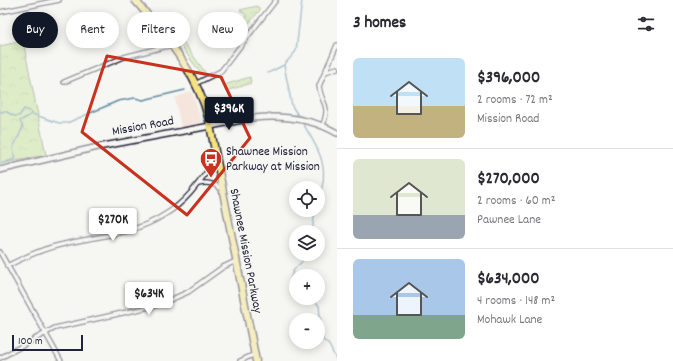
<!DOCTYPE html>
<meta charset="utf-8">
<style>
:root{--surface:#fff;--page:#f2f2f3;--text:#2b2b33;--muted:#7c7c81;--line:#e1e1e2;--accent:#111827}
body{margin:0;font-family:Dekko,sans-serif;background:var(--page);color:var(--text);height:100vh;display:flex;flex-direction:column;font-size:15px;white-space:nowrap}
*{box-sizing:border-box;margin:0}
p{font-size:13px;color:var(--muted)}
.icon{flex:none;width:22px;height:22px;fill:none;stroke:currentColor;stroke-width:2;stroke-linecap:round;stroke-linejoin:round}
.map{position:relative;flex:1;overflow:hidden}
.sheet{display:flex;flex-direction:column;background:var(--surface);width:336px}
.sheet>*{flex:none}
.hud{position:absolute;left:12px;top:12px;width:265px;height:36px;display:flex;gap:8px}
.buttons{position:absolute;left:289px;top:181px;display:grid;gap:8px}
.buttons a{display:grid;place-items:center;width:36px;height:36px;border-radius:50%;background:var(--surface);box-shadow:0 2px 10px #0003;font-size:20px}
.scale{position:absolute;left:12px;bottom:10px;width:71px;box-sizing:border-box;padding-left:4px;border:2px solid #22223b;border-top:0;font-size:11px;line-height:14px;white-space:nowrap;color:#22223b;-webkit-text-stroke:3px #f6f6f2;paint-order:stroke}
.price{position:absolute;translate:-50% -34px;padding:0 9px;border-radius:4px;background:#fff;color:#222;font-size:13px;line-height:26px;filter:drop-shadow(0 1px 2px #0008)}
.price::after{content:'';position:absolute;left:50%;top:24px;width:12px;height:9px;margin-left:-6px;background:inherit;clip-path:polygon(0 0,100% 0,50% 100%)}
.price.on{background:var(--accent);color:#fff}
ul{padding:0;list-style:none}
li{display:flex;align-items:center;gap:12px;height:100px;padding:0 16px}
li+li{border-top:1px solid var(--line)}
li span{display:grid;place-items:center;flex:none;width:112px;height:80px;border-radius:6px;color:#555}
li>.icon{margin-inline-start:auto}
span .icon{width:48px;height:48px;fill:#fffc;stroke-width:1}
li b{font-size:17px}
h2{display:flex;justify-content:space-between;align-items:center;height:48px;padding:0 16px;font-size:17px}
.tag{padding:0 14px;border-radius:18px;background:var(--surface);box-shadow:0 2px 10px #0003;font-size:14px;line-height:36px}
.tag.on{background:var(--accent);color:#fff}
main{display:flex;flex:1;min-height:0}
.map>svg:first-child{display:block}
.built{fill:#f6e5dd}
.grass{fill:#c3df96;stroke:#728068}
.forest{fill:url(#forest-crowns);stroke:#728068}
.garden{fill:url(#garden-furrows);stroke:#728068}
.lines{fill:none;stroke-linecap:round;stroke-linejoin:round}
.stream{stroke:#608ca4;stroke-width:1.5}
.minor-casing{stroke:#22223b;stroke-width:6}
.secondary-casing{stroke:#22223b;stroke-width:8}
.trunk-casing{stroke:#22223b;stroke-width:9}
.minor{stroke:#f6f6f2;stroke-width:3.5}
.secondary{stroke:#f6f6f2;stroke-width:5}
.trunk{stroke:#f6e281;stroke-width:6}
.marked{fill:none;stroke:#c8321e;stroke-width:3;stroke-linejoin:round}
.labels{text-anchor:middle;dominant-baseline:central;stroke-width:3;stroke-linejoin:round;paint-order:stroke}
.street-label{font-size:13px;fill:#22223b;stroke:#f6f6f2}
.poi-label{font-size:13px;fill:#22223b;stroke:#f6f6f2;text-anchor:start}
</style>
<main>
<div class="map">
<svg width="337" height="361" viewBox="0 0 337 361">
<defs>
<pattern id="forest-crowns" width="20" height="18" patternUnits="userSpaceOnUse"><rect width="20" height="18" fill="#c3df96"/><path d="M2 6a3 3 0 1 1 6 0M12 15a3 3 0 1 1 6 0" fill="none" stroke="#a7bf82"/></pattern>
<pattern id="garden-furrows" width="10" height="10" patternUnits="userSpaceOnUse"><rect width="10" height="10" fill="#c3df96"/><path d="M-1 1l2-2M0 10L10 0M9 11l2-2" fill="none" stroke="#a7bf82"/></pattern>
</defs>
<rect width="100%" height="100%" fill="#f6f6f2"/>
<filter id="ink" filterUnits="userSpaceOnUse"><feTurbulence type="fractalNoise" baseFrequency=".025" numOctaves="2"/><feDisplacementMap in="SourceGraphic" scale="8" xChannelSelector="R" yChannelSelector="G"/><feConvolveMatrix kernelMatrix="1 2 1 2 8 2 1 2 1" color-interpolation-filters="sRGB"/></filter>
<g filter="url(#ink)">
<polygon class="built" points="192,91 201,121 196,125 181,128 175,98"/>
<polygon class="grass" points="168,28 174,29 207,75 199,71"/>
<g class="forest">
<polygon points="257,6 260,10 244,29 240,26 247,16 240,10"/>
<polygon points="23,41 46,155 0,164 0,46"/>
</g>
<polygon class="garden" points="250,77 251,83 226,91 224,85"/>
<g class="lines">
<g class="stream">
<polyline points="268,73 284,65"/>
<polyline points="0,112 5,111 14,116 19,116 24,109 30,111 32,114"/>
<polyline points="299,117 292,106 284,65 296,51 302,0"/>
<path d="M302,122C318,148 332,169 318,199"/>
<polyline points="0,164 15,159 13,148 23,127 20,121 32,114 59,123 67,123 118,101 135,98 143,100 185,90"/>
<polyline points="312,232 315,210"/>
<path d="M296,296H292C288,289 290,276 294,270C296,266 301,264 303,260L302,254"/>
<polyline points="313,298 319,306 323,340 329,345 337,361"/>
</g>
<g class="minor-casing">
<g id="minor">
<polyline points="0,12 59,0"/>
<polyline points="325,72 337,68"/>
<polyline points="64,82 124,57 172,45"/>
<polyline points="197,83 221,71 276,0"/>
<path d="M323,125C331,102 321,105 319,86L337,45"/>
<path d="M198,184C208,182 214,183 222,190"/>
<polyline points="0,252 61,361"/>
<path d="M7,266C23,258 39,250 56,246C92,236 132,236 164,215C187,202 201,180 216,159"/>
<polyline points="0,358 55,328 154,306 170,300 188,292 223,267 236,261"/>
<polyline points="240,361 255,354"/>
</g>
</g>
<g class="secondary-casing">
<path id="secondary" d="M0,170L98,147L253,118C283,115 311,118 337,133"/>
</g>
<g class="trunk-casing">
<path id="trunk" d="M135,0C166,37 197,72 209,120L256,361"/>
</g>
<use href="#minor" class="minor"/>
<use href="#secondary" class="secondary"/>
<use href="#trunk" class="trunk"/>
</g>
</g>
<path d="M0 0H337V361H0ZM107,56L221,77L250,138L187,215L82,132Z" fill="#f6f6f2" fill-opacity=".55" fill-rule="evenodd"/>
<path class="marked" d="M107,56L221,77L250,138L187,215L82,132Z"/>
<defs>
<g id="bus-pin" transform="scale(1.15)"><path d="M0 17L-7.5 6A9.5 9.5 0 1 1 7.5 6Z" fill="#c8321e" stroke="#f6f6f2"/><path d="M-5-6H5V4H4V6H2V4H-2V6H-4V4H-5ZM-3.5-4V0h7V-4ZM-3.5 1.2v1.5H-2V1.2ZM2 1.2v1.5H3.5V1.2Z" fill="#fff"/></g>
</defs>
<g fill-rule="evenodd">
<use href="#bus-pin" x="211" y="159"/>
</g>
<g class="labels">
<g class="street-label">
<text transform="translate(143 127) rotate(-10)">Mission Road</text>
<text transform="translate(245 251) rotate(79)">Shawnee Mission Parkway</text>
</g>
<g class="poi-label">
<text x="226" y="152">Shawnee Mission<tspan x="226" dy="15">Parkway at Mission</tspan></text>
</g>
</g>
</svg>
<div class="buttons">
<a><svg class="icon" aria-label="locate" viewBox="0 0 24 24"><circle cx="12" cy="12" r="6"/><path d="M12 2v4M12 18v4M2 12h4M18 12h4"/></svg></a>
<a><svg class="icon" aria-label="layers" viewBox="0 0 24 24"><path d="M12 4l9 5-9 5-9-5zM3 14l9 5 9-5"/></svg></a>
<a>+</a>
<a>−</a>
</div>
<div class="scale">100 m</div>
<b class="price on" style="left:229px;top:131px">$396K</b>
<b class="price" style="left:113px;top:242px">$270K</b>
<b class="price" style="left:149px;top:316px">$634K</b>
<div class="hud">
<a class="tag on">Buy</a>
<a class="tag">Rent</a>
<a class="tag">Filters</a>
<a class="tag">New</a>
</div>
</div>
<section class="sheet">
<h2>3 homes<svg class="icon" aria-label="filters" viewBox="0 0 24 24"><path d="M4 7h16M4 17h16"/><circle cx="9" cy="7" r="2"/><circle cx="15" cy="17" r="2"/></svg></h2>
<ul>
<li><span style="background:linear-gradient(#bfe0f5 60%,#c2b280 0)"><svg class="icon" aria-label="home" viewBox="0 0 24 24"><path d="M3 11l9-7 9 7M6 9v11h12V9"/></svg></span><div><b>$396,000</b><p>2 rooms · 72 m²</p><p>Mission Road</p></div></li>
<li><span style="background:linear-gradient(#dfe7d0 70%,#9aa5b1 0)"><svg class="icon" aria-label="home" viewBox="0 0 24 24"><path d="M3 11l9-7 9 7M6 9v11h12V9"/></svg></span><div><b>$270,000</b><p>2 rooms · 60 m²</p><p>Pawnee Lane</p></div></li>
<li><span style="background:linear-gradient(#a9c7e8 70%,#7fa58c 0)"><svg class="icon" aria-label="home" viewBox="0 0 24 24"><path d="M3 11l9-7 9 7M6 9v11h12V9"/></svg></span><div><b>$634,000</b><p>4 rooms · 148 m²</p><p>Mohawk Lane</p></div></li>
</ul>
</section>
</main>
